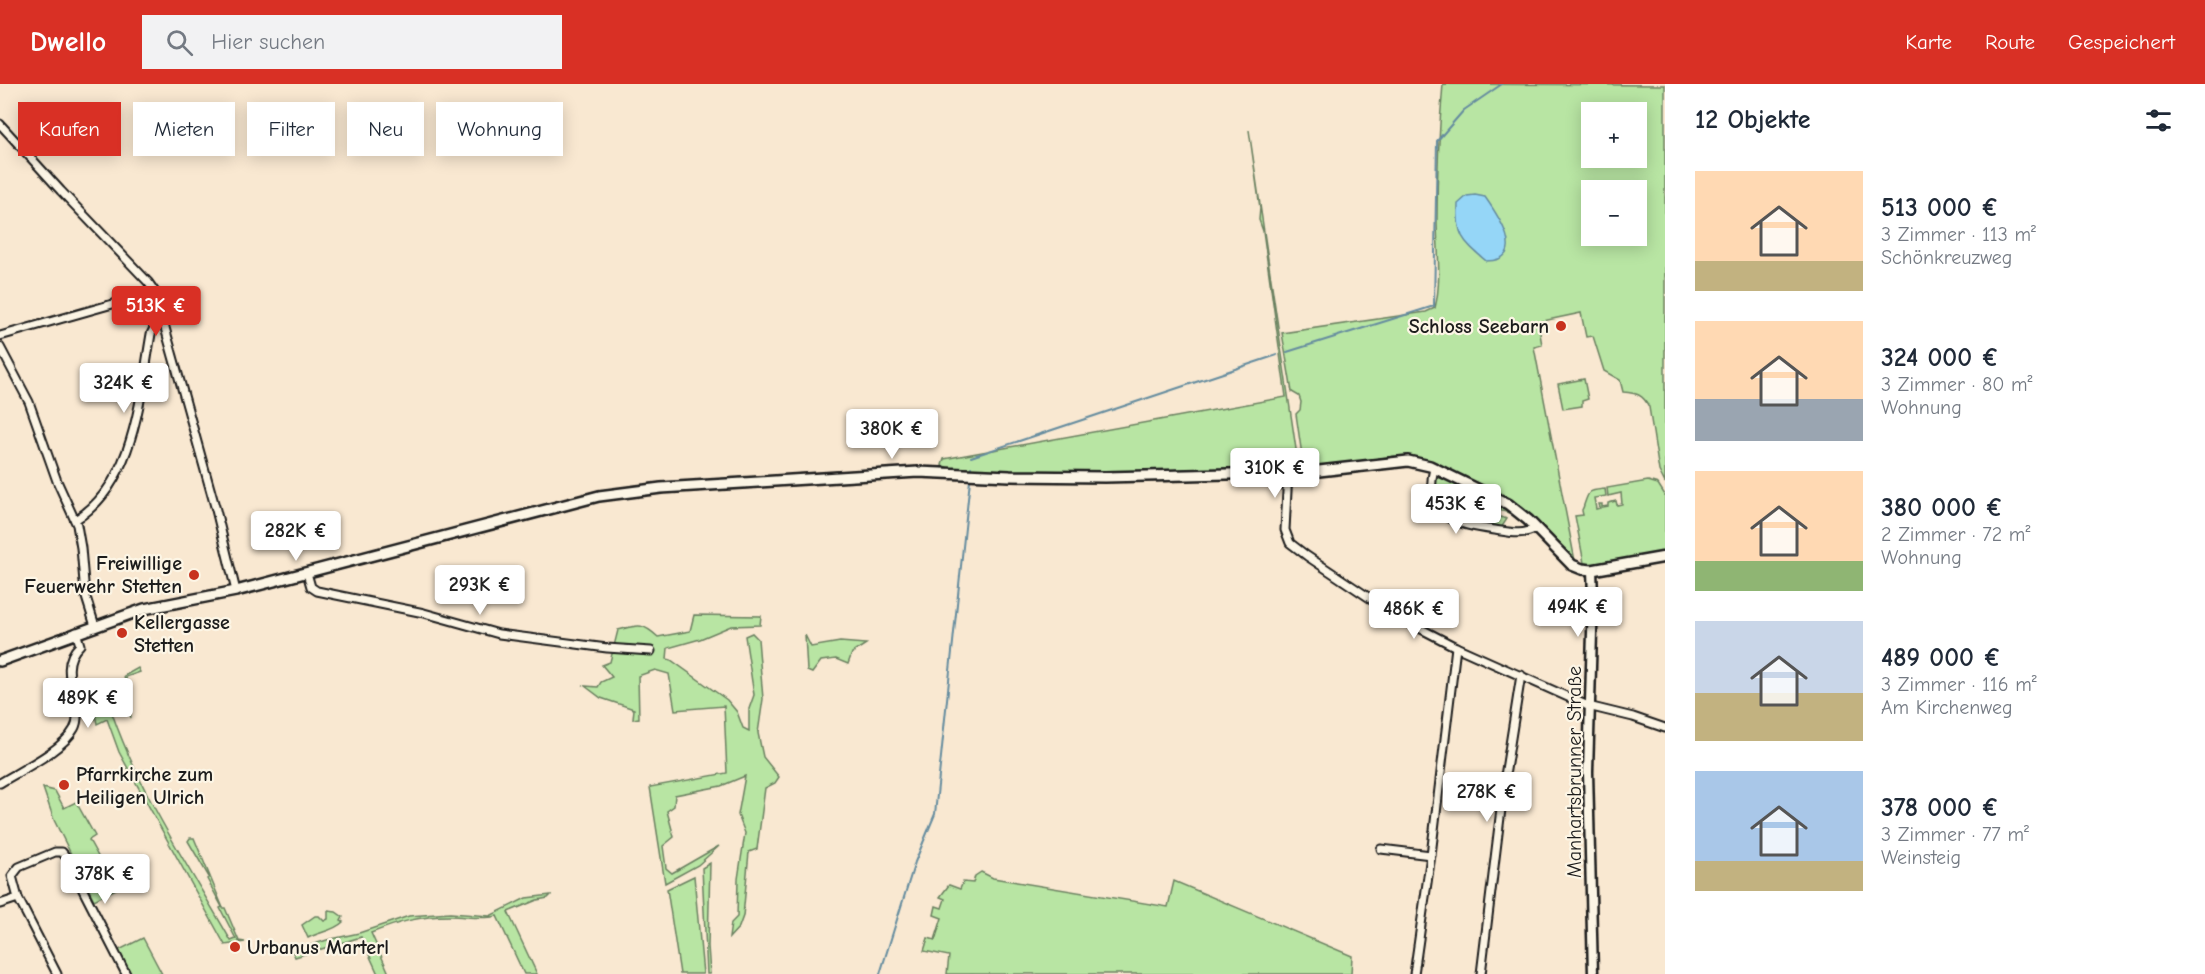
<!DOCTYPE html>
<html lang="de">
<meta charset="utf-8">
<style>
:root{--surface:#fff;--page:#f2f2f3;--text:#1f2937;--muted:#747a83;--accent:#d93025}
body{margin:0;font-family:"Comic Neue",sans-serif;background:var(--page);color:var(--text);height:100vh;display:flex;flex-direction:column;font-size:22px;white-space:nowrap}
*{box-sizing:border-box;margin:0}
p{font-size:20px;color:var(--muted)}
.icon{flex:none;width:33px;height:33px;fill:none;stroke:currentColor;stroke-width:2;stroke-linecap:round;stroke-linejoin:round}
.map{position:relative;flex:1;overflow:hidden}
.side{display:flex;flex-direction:column;background:var(--surface);width:540px}
.side>*{flex:none}
.top-card{position:absolute;left:18px;top:18px;width:570px;height:54px;display:flex;gap:12px}
.controls{position:absolute;left:1581px;top:18px;display:grid;gap:12px}
.controls a{display:grid;place-items:center;width:66px;height:66px;border-radius:0px;background:var(--surface);box-shadow:0 3px 15px #0003;font-size:30px}
.price{position:absolute;translate:-50% -51px;padding:0 14px;border-radius:6px;background:#fff;color:#222;font-size:20px;line-height:39px;filter:drop-shadow(0 2px 3px #0008)}
.price::after{content:'';position:absolute;left:50%;top:36px;width:18px;height:14px;margin-left:-9px;background:inherit;clip-path:polygon(0 0,100% 0,50% 100%)}
.price.current{background:var(--accent);color:#fff}
ul{padding:0;list-style:none}
li{display:flex;align-items:center;gap:18px;height:150px;padding:0 30px}
li span{display:grid;place-items:center;flex:none;width:168px;height:120px;border-radius:0px;color:#555}
li>.icon{margin-inline-start:auto}
span .icon{width:72px;height:72px;fill:#fffc;stroke-width:1}
li b{font-size:26px}
h2{display:flex;justify-content:space-between;align-items:center;height:72px;padding:0 30px;font-size:26px}
.chip{padding:0 21px;border-radius:0px;background:var(--surface);box-shadow:0 3px 15px #0003;font-size:21px;line-height:54px}
.chip.current{background:var(--accent);color:#fff}
header{display:flex;align-items:center;gap:36px;box-sizing:border-box;height:84px;padding:0 30px;background:var(--accent);color:#fff}
header strong{font-size:28px}
nav{display:flex;gap:33px;margin-inline-start:auto;font-size:21px}
.search{width:420px;height:54px;background:var(--page);display:flex;align-items:center;gap:15px;box-sizing:border-box;padding:0 21px;border-radius:0px;color:var(--muted);font-size:22px}
main{display:flex;flex:1;min-height:0}
.map>svg:first-child{display:block}
.green{fill:#b8e5a3;stroke:#6a8060;stroke-width:1.5;fill-rule:evenodd}
.water{fill:#95d6f7;stroke:#658c9f;stroke-width:1.5}
.lines{fill:none;stroke-linecap:round;stroke-linejoin:round}
.stream{stroke:#658c9f;stroke-width:2}
.minor-casing{stroke:#1c1c1c;stroke-width:11}
.tertiary-casing{stroke:#1c1c1c;stroke-width:13}
.secondary-casing{stroke:#1c1c1c;stroke-width:14}
.minor{stroke:#fcf5e5;stroke-width:7}
.tertiary{stroke:#fcf5e5;stroke-width:8}
.secondary{stroke:#fcf5e5;stroke-width:9}
.poi-dot{fill:#c8321e;stroke:#fcf5e5;stroke-width:2}
.labels{text-anchor:middle;dominant-baseline:central;stroke-width:4.5;stroke-linejoin:round;paint-order:stroke}
.poi-label{font-size:20px;font-weight:bold;fill:#1c1c1c;stroke:#fcf5e5;text-anchor:start}
.street-label{font-size:20px;fill:#1c1c1c;stroke:#fcf5e5}
</style>
<header>
<strong>Dwello</strong>
<div class="search"><svg class="icon" aria-label="search" viewBox="0 0 24 24"><circle cx="10" cy="10" r="6"/><path d="M15 15l6 6"/></svg>Hier suchen</div>
<nav><a>Karte</a><a>Route</a><a>Gespeichert</a></nav>
</header>
<main>
<div class="map">
<svg width="1665" height="890" viewBox="0 0 1665 890">
<rect width="100%" height="100%" fill="#f9e8d1"/>
<filter id="ink" filterUnits="userSpaceOnUse"><feTurbulence type="fractalNoise" baseFrequency=".0167" numOctaves="2"/><feDisplacementMap in="SourceGraphic" scale="12" xChannelSelector="R" yChannelSelector="G"/><feConvolveMatrix kernelMatrix="1 2 1 2 8 2 1 2 1" color-interpolation-filters="sRGB"/></filter>
<g filter="url(#ink)">
<g class="green">
<path d="M1443,0L1665,1V399L1659,387L1649,323C1643,310 1636,309 1623,308L1620,296L1604,287L1593,252L1586,253L1581,229L1538,238L1542,261L1534,263L1575,477L1540,441L1512,416L1431,378L1395,372L1304,385L1296,330L1300,326L1301,318L1299,312L1292,308L1282,249L1426,228L1435,224C1442,195 1437,165 1437,135C1437,90 1439,45 1443,0ZM1592,28H1636V74H1592ZM1592,106H1636V152H1592Z"/>
<polygon points="1249,46 1297,372 1296,384 1092,390 968,387 948,384 942,381 944,375 1286,313 1263,147 1259,136 1260,124"/>
<polygon points="1584,295 1588,315 1582,317 1582,322 1563,325 1558,300"/>
<path d="M1440,392L1509,426V429L1499,426L1496,428L1497,432L1507,435L1501,444C1471,439 1432,438 1435,398Z"/>
<path d="M1648,397L1658,400L1665,411V468L1590,481L1584,479L1575,432L1583,431C1581,422 1582,429 1584,421C1589,406 1588,407 1605,405L1606,412L1594,414L1596,425L1600,424L1599,420H1602V423L1608,422V419L1616,417L1617,421L1622,420L1621,409L1608,412L1607,404Z"/>
<path d="M694,531L761,532L760,541L731,542L700,555L668,564L667,575L671,576L727,616L737,628L743,644L749,647V625L754,611L745,552L752,549L758,555L763,615L758,649L763,673L779,693L775,699L765,704L757,765L749,768L743,832L739,843L729,854L731,839L737,833L738,795L745,749L738,731L745,692L721,702L675,711L674,722L667,727L674,753L663,762L666,784L672,789L719,762L698,781L665,799L650,703L727,689L724,622L675,626L669,590L655,586L638,592L639,634L633,635L634,625L601,614L585,602L598,603L601,598L612,593L602,581L610,578L618,546C638,541 642,538 658,553L690,547Z"/>
<polygon points="805,551 811,563 840,558 866,560 852,569 848,580 836,575 821,577 812,589 807,587"/>
<path d="M138,584L140,588L126,593L131,634L128,624L112,629C140,710 189,783 231,857L236,855L220,824L222,823L207,795L209,793L188,757L190,754H194L223,824H225L239,857L245,858L225,861L119,668L107,635L97,640L95,630L128,617L124,592Z"/>
<polygon points="43,704 55,707 64,724 76,718 95,752 89,756 116,805 94,816 54,736"/>
<polygon points="710,779 708,862 710,890 707,890 702,784"/>
<polygon points="981,788 993,794 1168,823 1174,797 1352,872 1351,890 947,890 949,872 924,867 928,854 935,856 942,834 934,831 936,822 942,824 945,815 940,813 949,801 960,805 963,798 973,799 975,792"/>
<polygon points="694,792 703,890 680,890 667,805"/>
<path d="M551,811L548,814L537,816L508,828L537,890H524L497,832C481,836 466,832 450,832C419,832 399,838 371,849L388,887L387,890H378L361,853L295,873L290,862L305,863L327,856L359,849L409,832L450,829L490,832L526,814Z"/>
<path d="M328,827L336,828L343,833L341,837L343,838C334,847 319,848 308,854L302,841L315,832H319L324,837L328,835Z"/>
<polygon points="143,854 162,890 129,890 117,867"/>
</g>
<path class="water" d="M1475,111L1485,113C1497,130 1530,177 1486,177C1463,157 1456,152 1458,120L1467,112Z"/>
<g class="lines">
<g class="stream">
<polyline points="1287,268 1434,222 1437,57 1464,26 1502,0"/>
<polyline points="971,373 1277,271"/>
<polyline points="971,384 971,383"/>
<polyline points="880,890 915,778 935,730 970,396"/>
</g>
<g class="minor-casing">
<g id="minor">
<polyline points="0,40 61,107 148,198 155,208 216,426 236,507"/>
<polyline points="0,252 155,208"/>
<polyline points="0,263 29,318 57,397 77,441 81,464 85,510 95,542"/>
<path d="M1434,384C1422,434 1455,440 1495,446C1509,448 1523,452 1536,444"/>
<polyline points="1288,388 1285,446 1290,459 1307,472 1398,533 1456,563 1588,622 1633,633 1665,644"/>
<path d="M75,436C135,400 140,312 151,250L156,240L163,233"/>
<polyline points="307,489 311,503 317,507 424,529 499,550 607,564 651,567"/>
<path d="M0,699C21,686 63,666 74,645C87,622 53,586 80,561L76,548"/>
<polyline points="1381,765 1431,771"/>
<polyline points="0,820 18,814"/>
<polyline points="57,890 18,814 12,792 19,783 55,768 62,768 66,773 126,890"/>
<polyline points="1414,890 1431,771 1456,563"/>
<polyline points="1481,890 1505,692 1521,591"/>
</g>
</g>
<g class="tertiary-casing">
<polyline id="tertiary" points="1592,486 1593,513 1588,688 1593,890"/>
</g>
<g class="secondary-casing">
<polyline id="secondary" points="0,577 144,525 236,507 599,412 661,404 918,388 1010,392 1105,393 1310,388 1408,377 1430,382 1508,420 1528,436 1572,481 1582,485 1592,486 1665,473"/>
</g>
<use href="#minor" class="minor"/>
<use href="#tertiary" class="tertiary"/>
<use href="#secondary" class="secondary"/>
</g>
</g>
<g class="poi-dot">
<circle cx="1561" cy="242" r="6"/>
<circle cx="194" cy="491" r="6"/>
<circle cx="122" cy="549" r="6"/>
<circle cx="64" cy="701" r="6"/>
<circle cx="235" cy="863" r="6"/>
</g>
<g class="labels">
<g class="poi-label">
<text x="1549" y="242" text-anchor="end">Schloss Seebarn</text>
<text x="182" y="479" text-anchor="end">Freiwillige<tspan x="182" dy="23">Feuerwehr Stetten</tspan></text>
<text x="134" y="538">Kellergasse<tspan x="134" dy="23">Stetten</tspan></text>
<text x="76" y="690">Pfarrkirche zum<tspan x="76" dy="23">Heiligen Ulrich</tspan></text>
<text x="247" y="863">Urbanus Marterl</text>
</g>
<g class="street-label">
<text transform="translate(1574 688) rotate(-90)">Manhartsbrunner Straße</text>
</g>
</g>
</svg>
<div class="controls">
<a>+</a>
<a>−</a>
</div>
<b class="price current" style="left:156px;top:253px">513K €</b>
<b class="price" style="left:124px;top:330px">324K €</b>
<b class="price" style="left:892px;top:376px">380K €</b>
<b class="price" style="left:1275px;top:415px">310K €</b>
<b class="price" style="left:1456px;top:451px">453K €</b>
<b class="price" style="left:296px;top:478px">282K €</b>
<b class="price" style="left:480px;top:532px">293K €</b>
<b class="price" style="left:1578px;top:554px">494K €</b>
<b class="price" style="left:1414px;top:556px">486K €</b>
<b class="price" style="left:88px;top:645px">489K €</b>
<b class="price" style="left:1487px;top:739px">278K €</b>
<b class="price" style="left:105px;top:821px">378K €</b>
<div class="top-card">
<a class="chip current">Kaufen</a>
<a class="chip">Mieten</a>
<a class="chip">Filter</a>
<a class="chip">Neu</a>
<a class="chip">Wohnung</a>
</div>
</div>
<section class="side">
<h2>12 Objekte<svg class="icon" aria-label="filters" viewBox="0 0 24 24"><path d="M4 7h16M4 17h16"/><circle cx="9" cy="7" r="2"/><circle cx="15" cy="17" r="2"/></svg></h2>
<ul>
<li><span style="background:linear-gradient(#ffd9b3 75%,#c2b280 0)"><svg class="icon" aria-label="home" viewBox="0 0 24 24"><path d="M3 11l9-7 9 7M6 9v11h12V9"/></svg></span><div><b>513 000 €</b><p>3 Zimmer · 113 m²</p><p>Schönkreuzweg</p></div></li>
<li><span style="background:linear-gradient(#ffd9b3 65%,#9aa5b1 0)"><svg class="icon" aria-label="home" viewBox="0 0 24 24"><path d="M3 11l9-7 9 7M6 9v11h12V9"/></svg></span><div><b>324 000 €</b><p>3 Zimmer · 80 m²</p><p>Wohnung</p></div></li>
<li><span style="background:linear-gradient(#ffd9b3 75%,#8fb573 0)"><svg class="icon" aria-label="home" viewBox="0 0 24 24"><path d="M3 11l9-7 9 7M6 9v11h12V9"/></svg></span><div><b>380 000 €</b><p>2 Zimmer · 72 m²</p><p>Wohnung</p></div></li>
<li><span style="background:linear-gradient(#c9d6e8 60%,#c2b280 0)"><svg class="icon" aria-label="home" viewBox="0 0 24 24"><path d="M3 11l9-7 9 7M6 9v11h12V9"/></svg></span><div><b>489 000 €</b><p>3 Zimmer · 116 m²</p><p>Am Kirchenweg</p></div></li>
<li><span style="background:linear-gradient(#a9c7e8 75%,#c2b280 0)"><svg class="icon" aria-label="home" viewBox="0 0 24 24"><path d="M3 11l9-7 9 7M6 9v11h12V9"/></svg></span><div><b>378 000 €</b><p>3 Zimmer · 77 m²</p><p>Weinsteig</p></div></li>
</ul>
</section>
</main>
